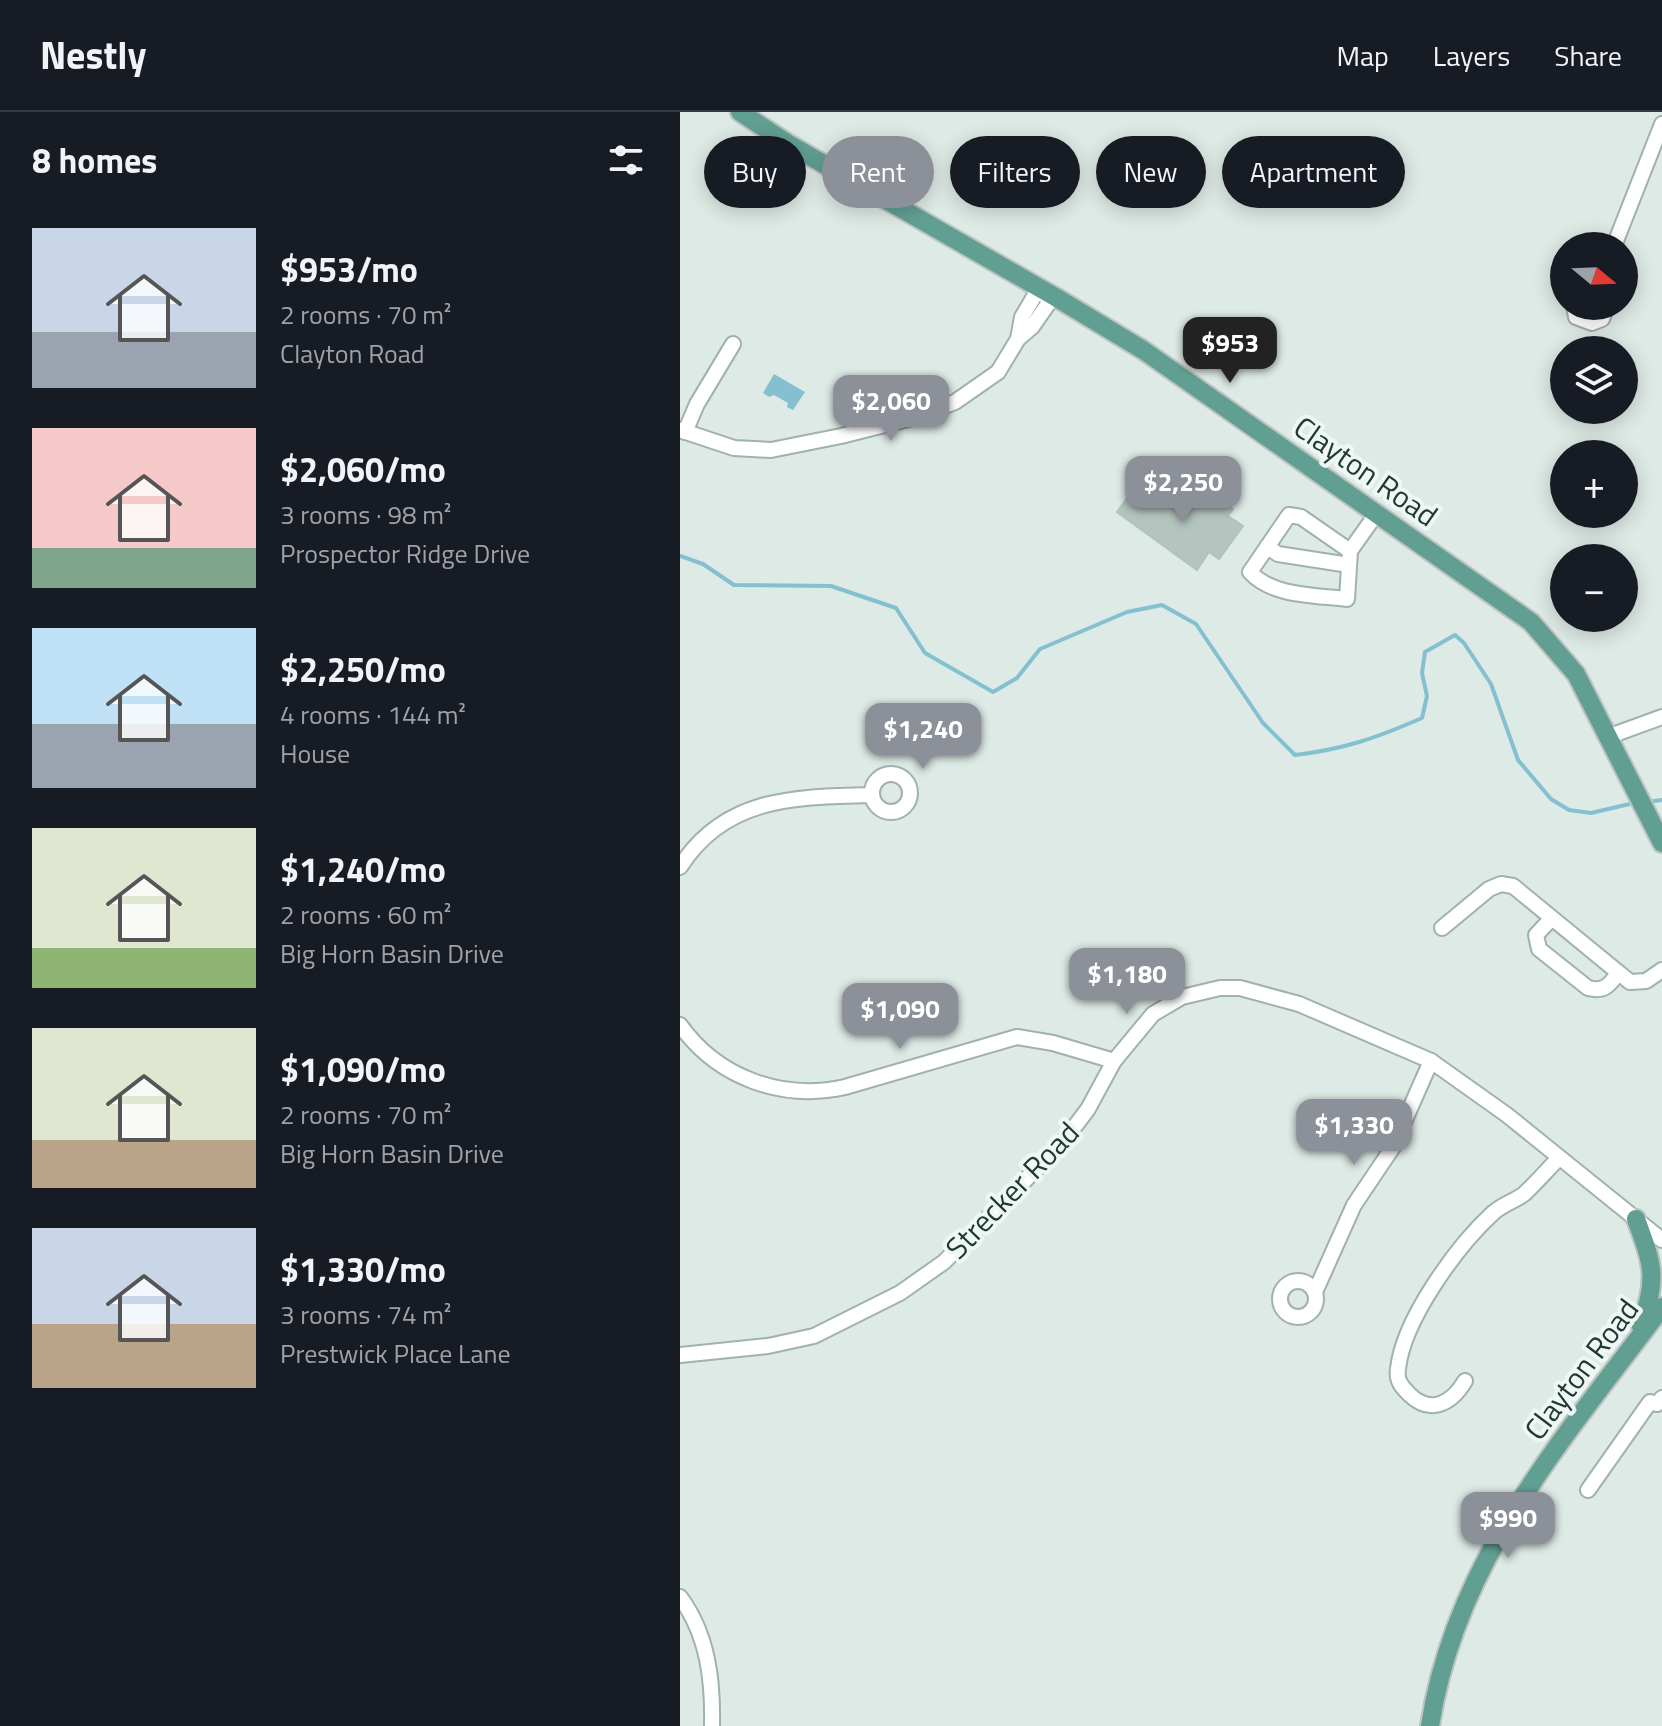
<!DOCTYPE html>
<meta charset="utf-8">
<style>
:root{--surface:#171b24;--page:#242831;--text:#f1f3f6;--muted:#9ea1a6;--line:#363941;--accent:#8c9099}
body{margin:0;font-family:"Titillium Web",sans-serif;background:var(--page);color:var(--text);height:100vh;display:flex;flex-direction:column;font-size:30px;white-space:nowrap}
*{box-sizing:border-box;margin:0}
p{font-size:26px;color:var(--muted)}
.icon{flex:none;width:44px;height:44px;fill:none;stroke:currentColor;stroke-width:2;stroke-linecap:round;stroke-linejoin:round}
.map{position:relative;flex:1;overflow:hidden}
.details{display:flex;flex-direction:column;background:var(--surface);width:680px}
.details>*{flex:none}
.guide{position:absolute;left:24px;top:24px;width:760px;height:72px;display:flex;gap:16px}
.needle{width:52px;rotate:109deg}
.buttons{position:absolute;left:870px;top:120px;display:grid;gap:16px}
.buttons a{display:grid;place-items:center;width:88px;height:88px;border-radius:50%;background:var(--surface);box-shadow:0 4px 20px #0003;font-size:40px}
.price{position:absolute;translate:-50% -68px;padding:0 18px;border-radius:16px;background:var(--accent);color:#fff;font-size:26px;line-height:52px;filter:drop-shadow(0 2px 4px #0008)}
.price::after{content:'';position:absolute;left:50%;top:48px;width:24px;height:18px;margin-left:-12px;background:inherit;clip-path:polygon(0 0,100% 0,50% 100%)}
.price.on{background:#222;color:#fff}
ul{padding:0;list-style:none}
li{display:flex;align-items:center;gap:24px;height:200px;padding:0 32px}
li span{display:grid;place-items:center;flex:none;width:224px;height:160px;border-radius:0px;color:#555}
li>.icon{margin-inline-start:auto}
span .icon{width:96px;height:96px;fill:#fffc;stroke-width:1}
li b{font-size:34px}
h2{display:flex;justify-content:space-between;align-items:center;height:96px;padding:0 32px;font-size:34px}
.tag{padding:0 28px;border-radius:36px;background:var(--surface);box-shadow:0 4px 20px #0003;font-size:28px;line-height:72px}
.tag.on{background:var(--accent);color:#fff}
header{display:flex;align-items:center;gap:48px;box-sizing:border-box;height:112px;padding:0 40px;background:var(--surface);border-bottom:2px solid var(--line)}
header strong{font-size:38px}
nav{display:flex;gap:44px;margin-inline-start:auto;font-size:28px}
main{display:flex;flex:1;min-height:0}
.map>svg:first-child{display:block}
.water{fill:#85c0d0}
.lines{fill:none;stroke-linecap:round;stroke-linejoin:round}
.stream{stroke:#85c0d0;stroke-width:4}
.building{fill:#b4c4be;stroke:#b1c3bd;stroke-width:2}
.minor-casing{stroke:#a1b1ac;stroke-width:18}
.major-casing{stroke:#bcc4c2;stroke-width:22}
.minor{stroke:#fff;stroke-width:14}
.major{stroke:#629f93;stroke-width:18}
.labels{text-anchor:middle;dominant-baseline:central;stroke-width:8;stroke-linejoin:round;paint-order:stroke}
.street-label{font-size:30px;fill:#203934;stroke:#eef7f3}
</style>
<header>
<strong>Nestly</strong>
<nav><a>Map</a><a>Layers</a><a>Share</a></nav>
</header>
<main>
<section class="details">
<h2>8 homes<svg class="icon" aria-label="filters" viewBox="0 0 24 24"><path d="M4 7h16M4 17h16"/><circle cx="9" cy="7" r="2"/><circle cx="15" cy="17" r="2"/></svg></h2>
<ul>
<li><span style="background:linear-gradient(#c9d6e8 65%,#9aa5b1 0)"><svg class="icon" aria-label="home" viewBox="0 0 24 24"><path d="M3 11l9-7 9 7M6 9v11h12V9"/></svg></span><div><b>$953/mo</b><p>2 rooms · 70 m²</p><p>Clayton Road</p></div></li>
<li><span style="background:linear-gradient(#f6c9c9 75%,#7fa58c 0)"><svg class="icon" aria-label="home" viewBox="0 0 24 24"><path d="M3 11l9-7 9 7M6 9v11h12V9"/></svg></span><div><b>$2,060/mo</b><p>3 rooms · 98 m²</p><p>Prospector Ridge Drive</p></div></li>
<li><span style="background:linear-gradient(#bfe0f5 60%,#9aa5b1 0)"><svg class="icon" aria-label="home" viewBox="0 0 24 24"><path d="M3 11l9-7 9 7M6 9v11h12V9"/></svg></span><div><b>$2,250/mo</b><p>4 rooms · 144 m²</p><p>House</p></div></li>
<li><span style="background:linear-gradient(#dfe7d0 75%,#8fb573 0)"><svg class="icon" aria-label="home" viewBox="0 0 24 24"><path d="M3 11l9-7 9 7M6 9v11h12V9"/></svg></span><div><b>$1,240/mo</b><p>2 rooms · 60 m²</p><p>Big Horn Basin Drive</p></div></li>
<li><span style="background:linear-gradient(#dfe7d0 70%,#b9a48a 0)"><svg class="icon" aria-label="home" viewBox="0 0 24 24"><path d="M3 11l9-7 9 7M6 9v11h12V9"/></svg></span><div><b>$1,090/mo</b><p>2 rooms · 70 m²</p><p>Big Horn Basin Drive</p></div></li>
<li><span style="background:linear-gradient(#c9d6e8 60%,#b9a48a 0)"><svg class="icon" aria-label="home" viewBox="0 0 24 24"><path d="M3 11l9-7 9 7M6 9v11h12V9"/></svg></span><div><b>$1,330/mo</b><p>3 rooms · 74 m²</p><p>Prestwick Place Lane</p></div></li>
</ul>
</section>
<div class="map">
<svg width="982" height="1614" viewBox="0 0 982 1614">
<rect width="100%" height="100%" fill="#deeae5"/>
<polygon class="water" points="94,262 125,280 113,298 107,295 108,291 94,283 89,285 83,281"/>
<g class="lines">
<g class="stream">
<path d="M0,444L23,452L54,473L151,474L216,496L245,541L313,580L337,566L360,537L447,500L482,493L516,512L583,611L615,643C665,637 696,626 742,606L747,584L742,561L745,540L775,523L784,531L811,572L838,648L871,687L889,698L911,701L954,691"/>
<polyline points="967,690 982,688"/>
</g>
</g>
<polygon class="building" points="459,369 506,403 525,377 553,397 548,404 563,414 539,447 529,440 517,458 437,400"/>
<g class="lines">
<g class="minor-casing">
<g id="minor">
<polyline points="934,134 982,12"/>
<polyline points="894,194 896,205 912,211 922,207 927,194"/>
<polyline points="0,318 54,336 91,338 161,324 240,304 275,290 318,260 338,227 342,205 355,183 366,179 368,192 352,215 338,227"/>
<polyline points="5,320 17,292 53,232"/>
<polyline points="587,435 598,442 669,453"/>
<path d="M670,439L667,487C635,483 593,485 570,460L609,403L621,405L670,439L697,401"/>
<polyline points="930,624 982,605"/>
<circle cx="211" cy="681" r="19"/>
<path d="M0,755C45,684 117,685 192,683"/>
<path d="M871,807L856,823L859,837L908,876C924,880 929,874 938,861"/>
<polyline points="762,816 809,777 821,772 833,774 950,870 966,869 982,858"/>
<path d="M0,913C38,966 102,989 165,975L337,925L373,931L434,949"/>
<circle cx="618" cy="1187" r="18"/>
<polyline points="635,1180 674,1093 713,1035 751,949"/>
<polyline points="0,1243 88,1234 134,1224 220,1181 264,1150 383,1030 408,997 434,949 473,902 502,885 540,876 560,876 619,892 751,949 827,1003 982,1128"/>
<path d="M785,1269C772,1291 751,1303 730,1283C722,1275 716,1269 718,1257C723,1208 777,1134 813,1101C823,1092 835,1089 844,1082C856,1071 867,1058 879,1046"/>
<polyline points="908,1378 970,1290 977,1292 982,1286"/>
<path d="M0,1485C28,1523 33,1568 32,1614"/>
</g>
</g>
<g class="major-casing">
<g id="major">
<polyline points="60,0 107,31 377,186 463,238 851,510 896,562 982,731"/>
<path d="M956,1107C973,1153 978,1166 961,1214"/>
<path d="M750,1614C775,1448 885,1325 982,1195"/>
</g>
</g>
<use href="#minor" class="minor"/>
<use href="#major" class="major"/>
</g>
<g class="labels">
<g class="street-label">
<text transform="translate(686 359) rotate(35)">Clayton Road</text>
<text transform="translate(332 1078) rotate(-46)">Strecker Road</text>
<text transform="translate(901 1257) rotate(-53)">Clayton Road</text>
</g>
</g>
</svg>
<div class="buttons">
<a><svg class="needle" viewBox="-14 -14 28 28"><path d="M0-13l5 13h-10z" fill="#e53935"/><path d="M0 13l5-13h-10z" fill="#9ea1a6"/></svg></a>
<a><svg class="icon" aria-label="layers" viewBox="0 0 24 24"><path d="M12 4l9 5-9 5-9-5zM3 14l9 5 9-5"/></svg></a>
<a>+</a>
<a>−</a>
</div>
<b class="price on" style="left:550px;top:273px">$953</b>
<b class="price" style="left:211px;top:331px">$2,060</b>
<b class="price" style="left:503px;top:412px">$2,250</b>
<b class="price" style="left:243px;top:659px">$1,240</b>
<b class="price" style="left:447px;top:904px">$1,180</b>
<b class="price" style="left:220px;top:939px">$1,090</b>
<b class="price" style="left:674px;top:1055px">$1,330</b>
<b class="price" style="left:828px;top:1448px">$990</b>
<div class="guide">
<a class="tag">Buy</a>
<a class="tag on">Rent</a>
<a class="tag">Filters</a>
<a class="tag">New</a>
<a class="tag">Apartment</a>
</div>
</div>
</main>
